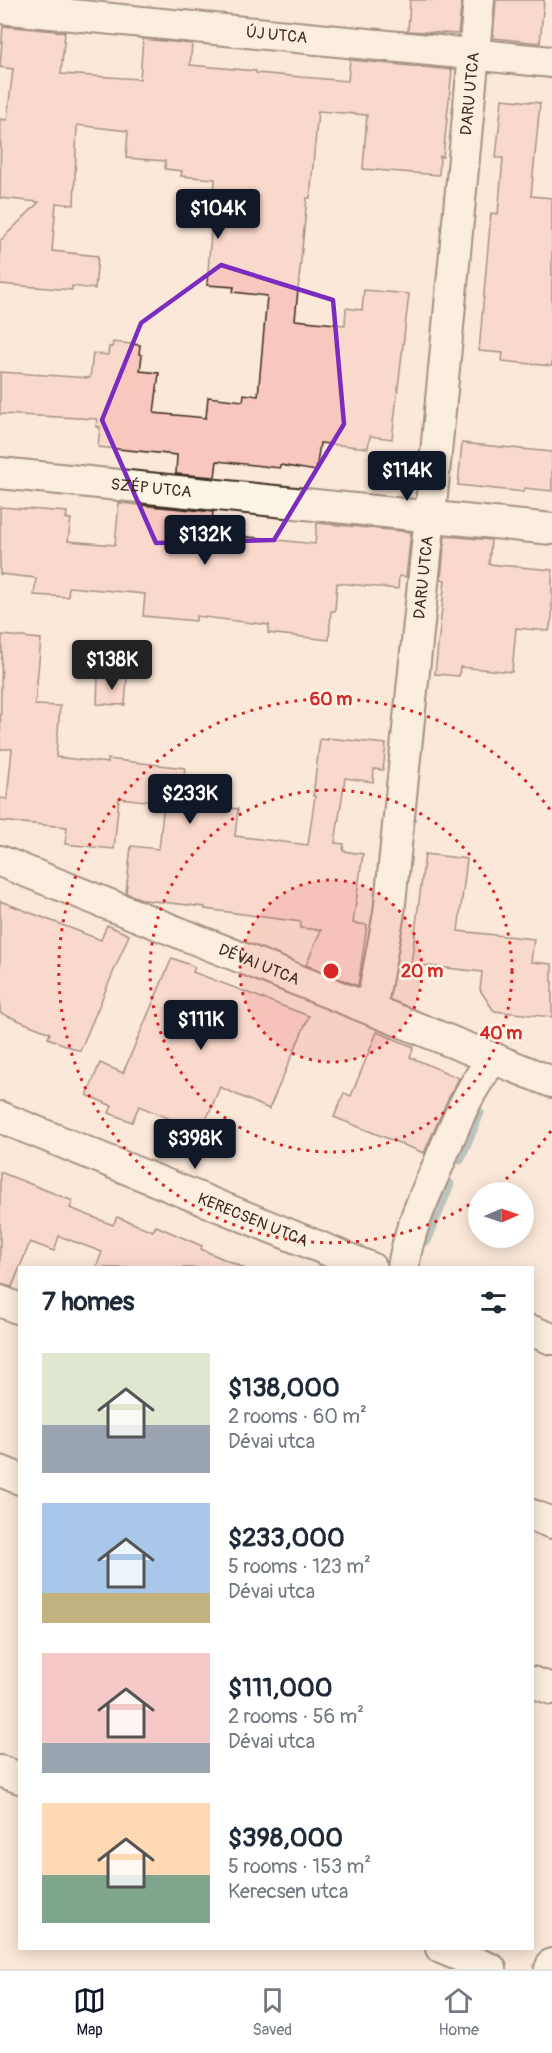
<!DOCTYPE html>
<meta charset="utf-8">
<style>
:root{--surface:#fff;--page:#f6f6f7;--text:#1f2937;--muted:#747a83;--line:#e0e1e3;--accent:#111827}
body{margin:0;font-family:Pangolin,sans-serif;background:var(--page);color:var(--text);height:100vh;display:flex;flex-direction:column;font-size:22px;white-space:nowrap}
*{box-sizing:border-box;margin:0}
p{font-size:20px;color:var(--muted)}
.icon{flex:none;width:33px;height:33px;fill:none;stroke:currentColor;stroke-width:2;stroke-linecap:round;stroke-linejoin:round}
.map{position:relative;flex:1;overflow:hidden}
.drawer{position:absolute;left:18px;top:1266px;width:516px;height:684px;display:flex;flex-direction:column;background:var(--surface);border-radius:0px;box-shadow:0 3px 15px #0003}
.drawer>*{flex:none}
.needle{width:39px;rotate:88deg}
.buttons{position:absolute;left:468px;top:1182px;display:grid;gap:12px}
.buttons a{display:grid;place-items:center;width:66px;height:66px;border-radius:50%;background:var(--surface);box-shadow:0 3px 15px #0003;font-size:30px}
.price{position:absolute;translate:-50% -51px;padding:0 14px;border-radius:6px;background:var(--accent);color:#fff;font-size:20px;line-height:39px;filter:drop-shadow(0 2px 3px #0008)}
.price::after{content:'';position:absolute;left:50%;top:36px;width:18px;height:14px;margin-left:-9px;background:inherit;clip-path:polygon(0 0,100% 0,50% 100%)}
.price.on{background:#222;color:#fff}
ul{padding:0;list-style:none}
li{display:flex;align-items:center;gap:18px;height:150px;padding:0 24px}
li span{display:grid;place-items:center;flex:none;width:168px;height:120px;border-radius:0px;color:#555}
li>.icon{margin-inline-start:auto}
span .icon{width:72px;height:72px;fill:#fffc;stroke-width:1}
li b{font-size:26px}
h2{display:flex;justify-content:space-between;align-items:center;height:72px;padding:0 24px;font-size:26px}
.menu{display:flex;justify-content:space-around;align-items:center;height:84px;border-top:2px solid var(--line);background:var(--surface);font-size:16px;color:var(--muted)}
.menu a{display:grid;justify-items:center;gap:3px}
.menu .on{color:var(--accent)}
.map>svg:first-child{display:block}
.lines{fill:none;stroke-linecap:round;stroke-linejoin:round}
.stream{stroke:#6d979a;stroke-width:9}
.building{fill:#f8c8be;stroke:#3b2a1e;stroke-width:1.5}
.street-casing{stroke:#3b2a1e;stroke-width:34}
.street{stroke:#fcf5e5;stroke-width:30}
.marked{fill:none;stroke:#7b2cbf;stroke-width:4.5;stroke-linejoin:round}
.ring{fill:none;stroke:#d62828;stroke-width:3;stroke-dasharray:3 6}
.labels{text-anchor:middle;dominant-baseline:central;stroke-width:5;stroke-linejoin:round;paint-order:stroke}
.street-label{font-size:16px;fill:#3b2a1e;stroke:#fcf5e5}
.centre{fill:#d62828;stroke:#fcf5e5;stroke-width:3}
.ring-label{font-size:18px;text-anchor:middle;font-weight:bold;fill:#d62828;stroke:#fcf5e5;stroke-width:5;stroke-linejoin:round;paint-order:stroke}
</style>
<div class="map">
<svg width="552" height="1969" viewBox="0 0 552 1969">
<rect width="100%" height="100%" fill="#fbe8d9"/>
<filter id="ink" filterUnits="userSpaceOnUse"><feTurbulence type="fractalNoise" baseFrequency=".0167" numOctaves="2"/><feDisplacementMap in="SourceGraphic" scale="12" xChannelSelector="R" yChannelSelector="G"/><feConvolveMatrix kernelMatrix="1 2 1 2 8 2 1 2 1" color-interpolation-filters="sRGB"/></filter>
<g filter="url(#ink)">
<g class="lines">
<g class="stream">
<polyline points="460,1160 480,1113"/>
<polyline points="427,1241 450,1184"/>
</g>
</g>
<g class="building">
<polygon points="410,0 462,0 458,34 408,31"/>
<polygon points="496,0 544,0 540,43 493,38"/>
<polygon points="3,26 65,32 61,74 140,79 143,39 192,44 190,65 256,71 256,73 348,81 350,60 452,70 443,157 440,156 439,175 363,169 367,115 318,111 310,198 307,198 295,320 345,325 346,308 362,310 364,290 409,294 392,439 370,436 368,448 320,443 316,471 280,465 280,468 217,461 215,477 176,474 177,455 98,447 100,427 96,427 97,419 0,414 0,372 90,378 93,353 108,355 109,347 112,347 113,342 140,345 139,354 142,355 140,371 159,373 154,413 206,418 208,397 243,401 244,394 258,396 267,296 233,292 234,287 207,285 215,179 181,176 182,171 165,169 165,161 126,158 128,131 77,125 74,205 56,203 52,251 98,256 95,289 72,286 72,290 0,284 0,241 39,202 0,198 1,119 7,120 13,69 0,67"/>
<polygon points="502,99 540,103 531,196 552,198 552,366 502,361 503,353 479,351 491,213 498,214 503,158 496,158"/>
<polygon points="462,443 552,452 552,491 524,488 524,492 458,485"/>
<polygon points="119,503 213,512 211,533 315,544 317,523 411,532 406,577 399,576 398,589 337,583 335,611 331,611 329,640 268,633 269,625 196,616 196,621 143,616 145,594 69,587 68,597 34,595 36,578 0,574 0,507 67,512 66,519 71,519 68,541 115,545"/>
<polygon points="445,536 491,540 489,564 552,570 552,617 549,631 516,628 512,672 460,667 459,676 435,674 445,580 441,579"/>
<polygon points="2,635 41,639 35,705 60,706 56,757 108,763 108,759 185,768 181,802 238,809 235,836 308,845 315,796 313,796 320,739 328,740 328,738 386,744 383,770 374,769 373,782 345,778 335,843 344,844 343,851 363,854 353,923 367,925 358,986 306,965 321,930 300,928 301,922 205,909 205,907 144,900 126,893 131,846 159,849 164,803 119,798 114,849 65,844 67,827 0,821 0,798 7,799 12,749 0,749"/>
<polygon points="98,677 127,678 125,705 97,704"/>
<polygon points="425,854 467,859 458,931 534,939 531,962 552,964 552,1017 494,1011 480,990 482,972 411,964"/>
<polygon points="0,901 101,940 107,925 129,935 80,1051 48,1038 50,1033 0,1013"/>
<polygon points="172,958 195,967 193,972 309,1016 269,1109 220,1087 201,1132 139,1106 132,1122 109,1113 112,1106 87,1095 100,1063 123,1073"/>
<polygon points="377,1032 414,1047 410,1057 459,1078 447,1101 424,1153 334,1117 344,1093 351,1096"/>
<polygon points="0,1172 73,1201 70,1208 113,1225 117,1217 153,1231 156,1226 202,1246 201,1249 244,1268 96,1268 102,1252 59,1236 54,1251 30,1242 12,1287 0,1284"/>
</g>
<g class="lines">
<g class="street-casing">
<g id="street">
<path id="s1" d="M0,8L552,62"/>
<path id="s2" d="M0,473L552,529"/>
<path id="s3" d="M0,861L552,1082"/>
<path id="s4" d="M371,1009L389,913L430,516L479,0"/>
<path id="s5" d="M0,1117L371,1268"/>
<path d="M403,1268C408,1231 424,1197 439,1163C454,1127 468,1089 494,1058"/>
<polyline points="0,1301 20,1309"/>
<polyline points="532,1331 552,1339"/>
<polyline points="0,1471 20,1479"/>
<polyline points="532,1515 552,1523"/>
<polyline points="532,1682 552,1689"/>
<polyline points="0,1771 20,1778"/>
<polyline points="441,1948 491,1969"/>
<polyline points="550,1969 552,1964"/>
</g>
</g>
<use href="#street" class="street"/>
</g>
</g>
<path d="M0 0H552V1969H0ZM221,265L333,300L344,424L274,540L156,543L102,420L141,323Z" fill="#fbe8d9" fill-opacity=".55" fill-rule="evenodd"/>
<path class="marked" d="M221,265L333,300L344,424L274,540L156,543L102,420L141,323Z"/>
<circle cx="331" cy="971" r="91" fill="#d62828" fill-opacity=".12"/>
<g class="ring">
<circle cx="331" cy="971" r="91"/>
<circle cx="331" cy="971" r="181"/>
<path d="M551 1131A272 272 0 0 1 489 1192M477 1200A272 272 0 1 1 551 811"/>
</g>
<g class="labels">
<g class="street-label">
<text stroke="none"><textPath href="#s1" startOffset="278">ÚJ UTCA</textPath></text>
<text stroke="none"><textPath href="#s4" startOffset="921">DARU UTCA</textPath></text>
<text stroke="none"><textPath href="#s2" startOffset="152">SZÉP UTCA</textPath></text>
<text stroke="none"><textPath href="#s4" startOffset="435">DARU UTCA</textPath></text>
<text stroke="none"><textPath href="#s3" startOffset="279">DÉVAI UTCA</textPath></text>
<text stroke="none"><textPath href="#s5" startOffset="273">KERECSEN UTCA</textPath></text>
</g>
</g>
<circle cx="331" cy="971" r="9" class="centre"/>
<g class="ring-label">
<text x="331" y="705">60 m</text>
<text x="422" y="977">20 m</text>
<text x="501" y="1039">40 m</text>
</g>
</svg>
<div class="buttons">
<a><svg class="needle" viewBox="-14 -14 28 28"><path d="M0-13l5 13h-10z" fill="#e53935"/><path d="M0 13l5-13h-10z" fill="#747a83"/></svg></a>
</div>
<b class="price" style="left:218px;top:240px">$104K</b>
<b class="price" style="left:407px;top:502px">$114K</b>
<b class="price" style="left:205px;top:566px">$132K</b>
<b class="price on" style="left:112px;top:691px">$138K</b>
<b class="price" style="left:190px;top:825px">$233K</b>
<b class="price" style="left:201px;top:1051px">$111K</b>
<b class="price" style="left:195px;top:1170px">$398K</b>
<section class="drawer">
<h2>7 homes<svg class="icon" aria-label="filters" viewBox="0 0 24 24"><path d="M4 7h16M4 17h16"/><circle cx="9" cy="7" r="2"/><circle cx="15" cy="17" r="2"/></svg></h2>
<ul>
<li><span style="background:linear-gradient(#dfe7d0 60%,#9aa5b1 0)"><svg class="icon" aria-label="home" viewBox="0 0 24 24"><path d="M3 11l9-7 9 7M6 9v11h12V9"/></svg></span><div><b>$138,000</b><p>2 rooms · 60 m²</p><p>Dévai utca</p></div></li>
<li><span style="background:linear-gradient(#a9c7e8 75%,#c2b280 0)"><svg class="icon" aria-label="home" viewBox="0 0 24 24"><path d="M3 11l9-7 9 7M6 9v11h12V9"/></svg></span><div><b>$233,000</b><p>5 rooms · 123 m²</p><p>Dévai utca</p></div></li>
<li><span style="background:linear-gradient(#f6c9c9 75%,#9aa5b1 0)"><svg class="icon" aria-label="home" viewBox="0 0 24 24"><path d="M3 11l9-7 9 7M6 9v11h12V9"/></svg></span><div><b>$111,000</b><p>2 rooms · 56 m²</p><p>Dévai utca</p></div></li>
<li><span style="background:linear-gradient(#ffd9b3 60%,#7fa58c 0)"><svg class="icon" aria-label="home" viewBox="0 0 24 24"><path d="M3 11l9-7 9 7M6 9v11h12V9"/></svg></span><div><b>$398,000</b><p>5 rooms · 153 m²</p><p>Kerecsen utca</p></div></li>
</ul>
</section>
</div>
<nav class="menu">
<a class="on"><svg class="icon" aria-label="map" viewBox="0 0 24 24"><path d="M3 6l6-2 6 2 6-2v14l-6 2-6-2-6 2zM9 4v14M15 6v14"/></svg>Map</a>
<a><svg class="icon" aria-label="saved" viewBox="0 0 24 24"><path d="M7 4h10v16l-5-4-5 4z"/></svg>Saved</a>
<a><svg class="icon" aria-label="home" viewBox="0 0 24 24"><path d="M3 11l9-7 9 7M6 9v11h12V9"/></svg>Home</a>
</nav>
